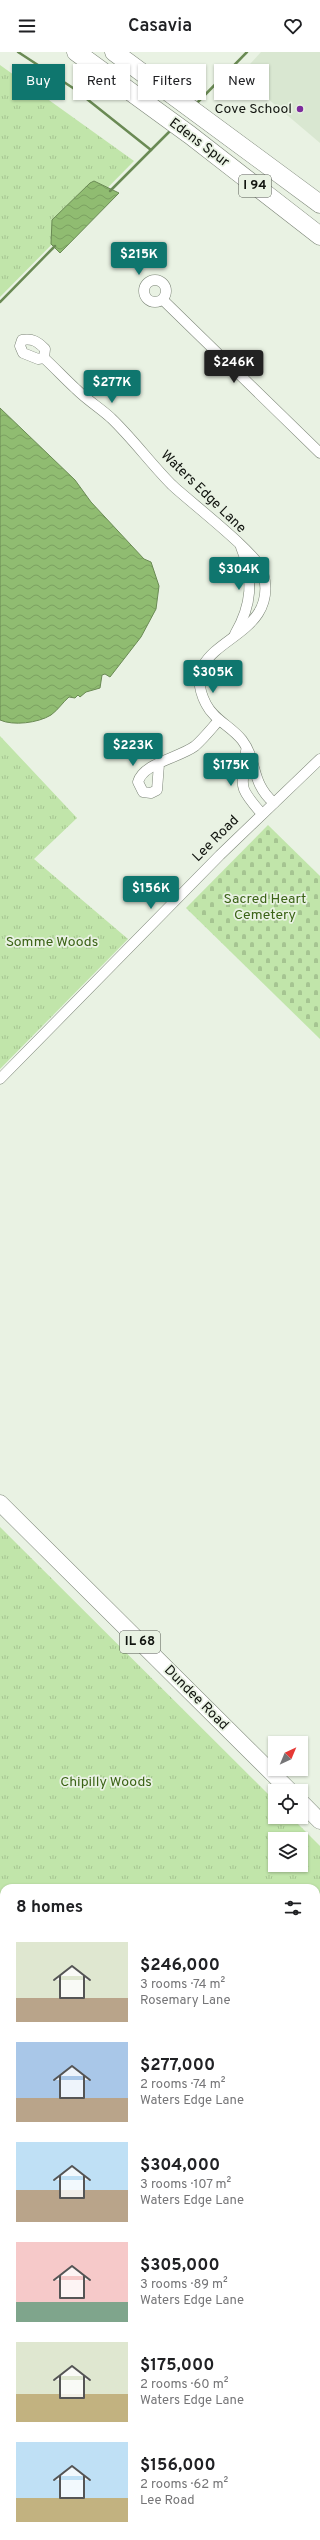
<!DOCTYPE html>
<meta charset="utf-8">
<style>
:root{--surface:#fff;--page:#f2f2f2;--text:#202124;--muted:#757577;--accent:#0f766e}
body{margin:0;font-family:Overpass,sans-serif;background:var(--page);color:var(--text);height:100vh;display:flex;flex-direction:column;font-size:15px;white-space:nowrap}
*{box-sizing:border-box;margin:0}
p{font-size:13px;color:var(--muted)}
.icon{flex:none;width:22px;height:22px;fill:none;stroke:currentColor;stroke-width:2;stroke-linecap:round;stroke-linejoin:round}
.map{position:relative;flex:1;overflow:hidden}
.panel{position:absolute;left:0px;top:1832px;width:320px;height:656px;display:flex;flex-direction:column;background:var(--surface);border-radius:12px 12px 0 0;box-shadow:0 1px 3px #0004}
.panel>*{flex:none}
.top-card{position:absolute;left:12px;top:12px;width:296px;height:36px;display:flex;gap:8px}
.needle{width:26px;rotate:44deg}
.tools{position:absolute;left:268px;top:1684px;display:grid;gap:8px}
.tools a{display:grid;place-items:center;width:40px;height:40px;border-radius:0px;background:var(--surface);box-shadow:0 1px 3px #0004;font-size:20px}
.price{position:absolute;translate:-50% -34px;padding:0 9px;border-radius:4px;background:var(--accent);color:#fff;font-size:13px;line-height:26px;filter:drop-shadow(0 1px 2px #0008)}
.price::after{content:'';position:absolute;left:50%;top:24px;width:12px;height:9px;margin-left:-6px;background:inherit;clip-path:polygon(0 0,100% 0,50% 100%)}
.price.active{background:#222;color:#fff}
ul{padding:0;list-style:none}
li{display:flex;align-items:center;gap:12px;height:100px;padding:0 16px}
li span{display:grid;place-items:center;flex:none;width:112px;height:80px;border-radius:0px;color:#555}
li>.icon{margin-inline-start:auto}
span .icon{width:48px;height:48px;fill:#fffc;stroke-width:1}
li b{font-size:17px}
h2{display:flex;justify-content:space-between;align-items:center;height:48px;padding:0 16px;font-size:17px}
.tag{padding:0 14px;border-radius:0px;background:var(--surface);box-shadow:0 1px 3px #0004;font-size:14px;line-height:36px}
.tag.active{background:var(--accent);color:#fff}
header{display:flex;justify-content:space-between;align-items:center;height:52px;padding:0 16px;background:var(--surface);font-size:18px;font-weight:600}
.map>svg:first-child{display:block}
.built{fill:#d9e7d1}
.cemetery{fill:url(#cemetery-stones)}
.park{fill:url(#park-tufts);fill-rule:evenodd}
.water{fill:url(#water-waves);stroke:#6a8a54}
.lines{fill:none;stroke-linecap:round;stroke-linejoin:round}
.stream{stroke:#6a8a54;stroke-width:2.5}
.river{stroke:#90bc71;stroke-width:16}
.street-casing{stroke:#7c8577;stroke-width:11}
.primary-casing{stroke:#7c8577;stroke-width:17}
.highway-casing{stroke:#7c8577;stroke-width:19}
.street{stroke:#fff;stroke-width:10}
.primary{stroke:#fff;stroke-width:16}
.highway{stroke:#fff;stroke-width:18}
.rail-casing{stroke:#575c54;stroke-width:4}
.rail{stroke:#e9f2e3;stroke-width:2.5;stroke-dasharray:8;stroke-linecap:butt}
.poi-dot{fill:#7c2b9c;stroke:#e9f2e3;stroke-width:1.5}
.labels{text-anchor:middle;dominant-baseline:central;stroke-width:3.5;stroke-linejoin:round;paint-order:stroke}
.shield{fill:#e9f2e3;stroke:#52574f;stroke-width:1}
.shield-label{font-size:13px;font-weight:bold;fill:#11140f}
.poi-label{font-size:14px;fill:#11140f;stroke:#e9f2e3;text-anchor:end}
.street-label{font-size:14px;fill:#11140f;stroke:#e9f2e3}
.park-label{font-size:14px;fill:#3b6316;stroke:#e9f2e3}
</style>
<header><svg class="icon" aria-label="menu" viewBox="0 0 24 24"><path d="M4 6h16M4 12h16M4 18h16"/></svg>Casavia<svg class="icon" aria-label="heart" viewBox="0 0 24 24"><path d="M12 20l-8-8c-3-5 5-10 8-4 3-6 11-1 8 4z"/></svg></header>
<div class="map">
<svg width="320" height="2488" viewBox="0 0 320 2488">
<defs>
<pattern id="cemetery-stones" width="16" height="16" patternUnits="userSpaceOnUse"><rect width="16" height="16" fill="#c1e5aa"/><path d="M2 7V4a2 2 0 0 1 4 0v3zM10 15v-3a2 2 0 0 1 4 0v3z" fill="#a5c491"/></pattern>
<pattern id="park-tufts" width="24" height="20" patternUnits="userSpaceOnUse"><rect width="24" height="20" fill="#c1e5aa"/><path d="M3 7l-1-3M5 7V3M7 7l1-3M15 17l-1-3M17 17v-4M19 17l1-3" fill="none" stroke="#a5c491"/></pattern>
<pattern id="water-waves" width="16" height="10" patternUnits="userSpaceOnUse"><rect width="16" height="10" fill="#90bc71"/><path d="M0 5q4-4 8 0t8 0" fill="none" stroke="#7ba161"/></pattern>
</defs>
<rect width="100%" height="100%" fill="#e9f2e3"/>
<polygon class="built" points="261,0 320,0 320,91 240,23"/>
<polygon class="cemetery" points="268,773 320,824 320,987 186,856"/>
<g class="park">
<polygon points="0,13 134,109 0,245"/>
<polygon points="0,684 77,766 34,807 128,887 0,1017"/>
<path d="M0,1475L275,1749V1765H291L320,1794V2223L316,2225V1836H4V2366L0,2367ZM275,1787H301V1813H275Z"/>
<polygon points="4,2403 4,2484 281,2484 285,2488 0,2488 0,2405"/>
</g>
<g class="water">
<polygon points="94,129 119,141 60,201 51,192 52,168 90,131"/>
<path d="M0,356L75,428L91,450L144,507L151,510L159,534L156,557L141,585L110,625L105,622L102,623L100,636L86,640L80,645L78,643L75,646L69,645C63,650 58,658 51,663C38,671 13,674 0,668Z"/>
</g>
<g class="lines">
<g class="stream">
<polyline points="18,0 73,36 151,98"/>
<polyline points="195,53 247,0"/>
<polyline points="110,139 171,78"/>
<polyline points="0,250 55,194"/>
</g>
<g class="river">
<polyline points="0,1976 4,1980"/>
<polyline points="0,2417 4,2342"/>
</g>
<g class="street-casing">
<g id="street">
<circle cx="155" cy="239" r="11"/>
<polyline points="163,248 320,401"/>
<path d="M44,306L38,307L23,301L20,294L22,288C33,286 38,290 45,297L44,306C55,316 65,327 76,337C87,348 100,356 111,366C133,387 151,412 172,433C190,450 258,502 263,520C283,593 172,585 206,652C214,668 231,674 242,688C258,709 250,730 274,751"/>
<path d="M235,582C252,553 254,526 241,495"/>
<path d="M246,699C244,735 234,730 262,762"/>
<path d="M159,712L157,738L151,741L143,740L138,730C143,711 179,706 195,694C204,686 211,677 219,668"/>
<polyline points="0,1027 220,803 320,707"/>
</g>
</g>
<g class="primary-casing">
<g id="primary">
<polyline points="0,1451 290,1739"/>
<polyline points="301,1750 320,1769"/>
</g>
</g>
<g class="highway-casing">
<g id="highway">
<polyline points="76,0 190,83 320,184"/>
<polyline points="114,0 320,152"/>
</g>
</g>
<use href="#street" class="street"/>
<use href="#primary" class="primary"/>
<use href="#highway" class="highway"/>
<g class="rail-casing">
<g id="rail">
<polyline points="316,2252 320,2250"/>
<polyline points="0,2385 4,2384"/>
</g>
</g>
<use href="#rail" class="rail"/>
</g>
<circle class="poi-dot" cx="300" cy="57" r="4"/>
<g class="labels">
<g class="shield">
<rect x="239" y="123" width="32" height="22" rx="3"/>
<rect x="120" y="1579" width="40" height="22" rx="3"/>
</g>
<g class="shield-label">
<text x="255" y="134">I 94</text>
<text x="140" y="1590">IL 68</text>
</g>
<g class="poi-label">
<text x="292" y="57">Cove School</text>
</g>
<g class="street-label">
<text transform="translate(199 91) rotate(37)">Edens Spur</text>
<text transform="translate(203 440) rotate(44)">Waters Edge Lane</text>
<text transform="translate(216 787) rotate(-45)">Lee Road</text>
<text transform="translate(196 1646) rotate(45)">Dundee Road</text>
</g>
<g class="park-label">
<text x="265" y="847">Sacred Heart<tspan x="265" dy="16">Cemetery</tspan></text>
<text x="52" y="890">Somme Woods</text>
<text x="106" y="1730">Chipilly Woods</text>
</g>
</g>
</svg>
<div class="tools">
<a><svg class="needle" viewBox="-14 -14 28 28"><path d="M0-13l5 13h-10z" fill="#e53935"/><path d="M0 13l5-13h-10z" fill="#757577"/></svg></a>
<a><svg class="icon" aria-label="locate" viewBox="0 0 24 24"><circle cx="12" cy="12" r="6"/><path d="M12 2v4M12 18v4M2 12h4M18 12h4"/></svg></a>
<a><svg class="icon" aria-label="layers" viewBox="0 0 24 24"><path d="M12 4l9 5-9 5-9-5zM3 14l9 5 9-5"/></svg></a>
</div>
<b class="price" style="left:139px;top:224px">$215K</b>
<b class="price active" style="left:234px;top:332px">$246K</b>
<b class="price" style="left:112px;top:352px">$277K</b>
<b class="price" style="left:239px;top:539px">$304K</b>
<b class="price" style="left:213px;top:642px">$305K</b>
<b class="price" style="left:133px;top:715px">$223K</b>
<b class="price" style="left:231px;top:735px">$175K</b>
<b class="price" style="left:151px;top:858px">$156K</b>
<div class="top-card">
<a class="tag active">Buy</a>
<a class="tag">Rent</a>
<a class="tag">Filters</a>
<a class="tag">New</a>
</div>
<section class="panel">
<h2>8 homes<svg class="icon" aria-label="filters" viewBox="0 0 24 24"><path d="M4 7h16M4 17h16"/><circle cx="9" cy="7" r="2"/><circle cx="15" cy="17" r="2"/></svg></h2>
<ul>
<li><span style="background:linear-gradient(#dfe7d0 70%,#b9a48a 0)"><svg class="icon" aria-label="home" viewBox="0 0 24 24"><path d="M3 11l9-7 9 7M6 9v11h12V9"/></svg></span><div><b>$246,000</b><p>3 rooms · 74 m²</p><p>Rosemary Lane</p></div></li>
<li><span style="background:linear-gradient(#a9c7e8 70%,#b9a48a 0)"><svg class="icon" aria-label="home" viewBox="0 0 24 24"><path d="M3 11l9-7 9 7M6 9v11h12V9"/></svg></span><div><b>$277,000</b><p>2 rooms · 74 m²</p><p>Waters Edge Lane</p></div></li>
<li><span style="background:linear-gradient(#bfe0f5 60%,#b9a48a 0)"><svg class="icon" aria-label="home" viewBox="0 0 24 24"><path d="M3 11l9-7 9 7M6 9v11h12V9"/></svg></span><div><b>$304,000</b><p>3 rooms · 107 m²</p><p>Waters Edge Lane</p></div></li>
<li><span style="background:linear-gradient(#f6c9c9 75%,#7fa58c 0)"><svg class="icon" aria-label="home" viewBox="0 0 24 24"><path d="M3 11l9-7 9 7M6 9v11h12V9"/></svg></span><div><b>$305,000</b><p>3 rooms · 89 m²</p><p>Waters Edge Lane</p></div></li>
<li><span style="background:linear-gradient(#dfe7d0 65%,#c2b280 0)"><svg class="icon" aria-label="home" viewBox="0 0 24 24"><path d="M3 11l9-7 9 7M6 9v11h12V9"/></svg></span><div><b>$175,000</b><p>2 rooms · 60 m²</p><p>Waters Edge Lane</p></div></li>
<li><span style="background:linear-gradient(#bfe0f5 70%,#c2b280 0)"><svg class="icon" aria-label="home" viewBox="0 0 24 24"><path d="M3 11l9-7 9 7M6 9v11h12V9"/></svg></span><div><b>$156,000</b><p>2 rooms · 62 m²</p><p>Lee Road</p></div></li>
</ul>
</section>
</div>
